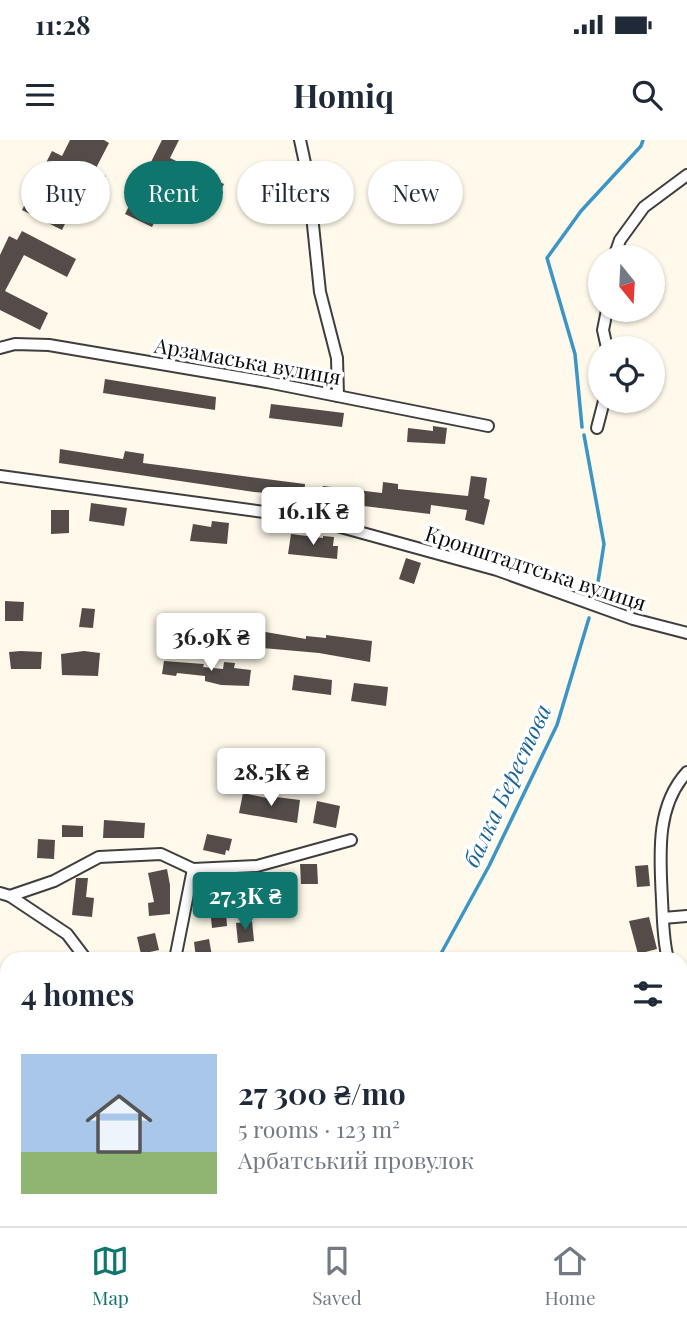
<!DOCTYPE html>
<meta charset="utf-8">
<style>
:root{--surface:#fff;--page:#f6f6f7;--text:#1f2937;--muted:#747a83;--line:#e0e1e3;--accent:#0f766e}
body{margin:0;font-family:"Playfair Display",serif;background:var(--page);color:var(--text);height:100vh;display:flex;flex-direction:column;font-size:26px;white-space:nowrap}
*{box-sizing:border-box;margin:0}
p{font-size:23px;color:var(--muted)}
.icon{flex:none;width:38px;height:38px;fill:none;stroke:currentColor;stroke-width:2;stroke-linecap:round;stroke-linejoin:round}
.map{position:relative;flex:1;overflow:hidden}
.details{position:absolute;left:0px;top:812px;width:688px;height:275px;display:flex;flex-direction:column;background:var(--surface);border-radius:21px 21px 0 0;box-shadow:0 2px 5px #0004}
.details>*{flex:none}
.banner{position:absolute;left:21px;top:21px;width:646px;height:63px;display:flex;gap:14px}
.needle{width:46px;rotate:162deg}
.fabs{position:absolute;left:588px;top:105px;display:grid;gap:14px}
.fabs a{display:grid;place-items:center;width:77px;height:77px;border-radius:50%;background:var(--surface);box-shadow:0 2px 5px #0004;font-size:35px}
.price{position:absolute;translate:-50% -60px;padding:0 16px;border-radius:7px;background:#fff;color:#222;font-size:23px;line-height:46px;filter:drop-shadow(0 2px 4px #0008)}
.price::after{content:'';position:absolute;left:50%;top:42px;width:21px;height:16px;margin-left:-10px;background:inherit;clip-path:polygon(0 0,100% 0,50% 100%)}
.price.on{background:var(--accent);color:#fff}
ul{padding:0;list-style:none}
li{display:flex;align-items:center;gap:21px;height:175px;padding:0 21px}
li+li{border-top:2px solid var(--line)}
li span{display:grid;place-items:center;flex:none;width:196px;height:140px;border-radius:0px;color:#555}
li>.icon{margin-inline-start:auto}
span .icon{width:84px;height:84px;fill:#fffc;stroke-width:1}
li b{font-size:30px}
h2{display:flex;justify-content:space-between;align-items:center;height:84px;padding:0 21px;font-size:30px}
.chip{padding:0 24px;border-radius:32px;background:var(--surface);box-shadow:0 2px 5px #0004;font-size:24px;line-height:63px}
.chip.on{background:var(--accent);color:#fff}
.status{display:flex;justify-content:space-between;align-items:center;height:49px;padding:0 35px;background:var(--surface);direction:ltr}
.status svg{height:19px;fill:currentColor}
header{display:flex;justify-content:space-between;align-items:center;height:91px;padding:0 21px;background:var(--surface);font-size:32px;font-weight:700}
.dock{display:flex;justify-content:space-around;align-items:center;height:98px;border-top:2px solid var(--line);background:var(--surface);font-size:19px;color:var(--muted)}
.dock a{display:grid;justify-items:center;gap:4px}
.dock .on{color:var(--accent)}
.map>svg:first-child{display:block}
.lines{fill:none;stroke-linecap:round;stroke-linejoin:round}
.stream{stroke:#3b95c6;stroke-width:3.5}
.building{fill:#534c48}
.minor-casing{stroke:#3e3e3e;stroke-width:14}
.minor{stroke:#fff;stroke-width:10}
.rail{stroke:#b42a36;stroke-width:3.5}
.labels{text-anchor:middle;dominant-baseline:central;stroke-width:7;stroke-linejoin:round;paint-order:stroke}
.street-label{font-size:21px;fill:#0b0b0b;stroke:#fff}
.water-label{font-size:23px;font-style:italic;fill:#1b6596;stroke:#fff}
</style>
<div class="status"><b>11:28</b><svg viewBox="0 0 49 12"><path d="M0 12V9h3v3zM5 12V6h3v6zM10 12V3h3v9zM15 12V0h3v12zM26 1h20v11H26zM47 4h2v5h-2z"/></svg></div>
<header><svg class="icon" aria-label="menu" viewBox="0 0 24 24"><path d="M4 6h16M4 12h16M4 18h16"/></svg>Homiq<svg class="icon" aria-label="search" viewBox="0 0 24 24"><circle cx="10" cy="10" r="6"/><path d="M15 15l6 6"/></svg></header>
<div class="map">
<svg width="687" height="1086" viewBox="0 0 687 1086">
<rect width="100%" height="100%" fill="#fef9ea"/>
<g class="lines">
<g class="stream">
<polyline points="582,287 575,214 547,118 581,71 641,6 643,0"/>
<polyline points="584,295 604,404 595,461"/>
<polyline points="438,819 489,726 557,585 589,478"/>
<polyline points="487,1080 500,1086"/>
</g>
</g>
<g class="building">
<polygon points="70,0 104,0 109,3 95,30 106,36 97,54 83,47 62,90 22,70 52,11 62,16"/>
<polygon points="162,0 179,0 170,18 224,44 212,69 200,63 203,54 170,38 167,44 159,40 148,63 161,69 152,87 125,74"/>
<polygon points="22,91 76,119 67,137 24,115 5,151 48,173 40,190 0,170 0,115 9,96 17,100"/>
<polygon points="105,239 216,257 215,270 103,253"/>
<polygon points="271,264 344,273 342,287 269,278"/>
<polygon points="433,286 447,288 445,304 407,302 408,288 433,291"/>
<polygon points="60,309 123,319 125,311 144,314 143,323 305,344 304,356 254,352 59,323"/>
<polygon points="471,336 487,338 484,358 490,360 484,385 465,380 467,370 431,365 430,374 322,361 323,346 382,353 383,342 398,344 398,349 468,356"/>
<polygon points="91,363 127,368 124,386 89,381"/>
<polygon points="51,370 69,370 69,393 51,394"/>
<polygon points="212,381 229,383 227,404 190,401 193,384 211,387"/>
<polygon points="291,394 323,398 323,396 334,397 333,406 338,406 337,419 288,414"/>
<polygon points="406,418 421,423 414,444 399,439"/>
<polygon points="5,461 24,462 23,481 5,481"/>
<polygon points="82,468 95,469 93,488 79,487"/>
<polygon points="160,483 180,487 177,499 157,496"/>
<polygon points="254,490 306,499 306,496 326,498 326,495 372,501 370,522 319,513 251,507"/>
<polygon points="21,511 42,512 41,529 11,529 9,512"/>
<polygon points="84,511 100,513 98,536 62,535 61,514"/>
<polygon points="164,521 204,524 203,527 223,529 224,522 235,523 234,528 251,530 249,546 221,545 205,541 205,536 177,533 176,536 162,534"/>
<polygon points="294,535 332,540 331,555 292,550"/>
<polygon points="354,543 388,547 386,566 351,561"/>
<polygon points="243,653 276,660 276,657 300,660 297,683 239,673"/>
<polygon points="317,661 340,666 336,688 313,683"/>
<polygon points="104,680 145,683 144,698 103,698"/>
<polygon points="62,685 83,686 83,697 62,697"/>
<polygon points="207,694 232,699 229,711 226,710 225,715 203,710"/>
<polygon points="38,699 55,700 54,719 37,718"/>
<polygon points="300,724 317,724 318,744 301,744"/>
<polygon points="648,725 650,746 637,747 635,726"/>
<polygon points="167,729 170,745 170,774 149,776 148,763 154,762 148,733"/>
<polygon points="76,738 88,738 86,757 94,758 92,777 72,775"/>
<polygon points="220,742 222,773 226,772 227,786 212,788 209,758 203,758 202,743"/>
<polygon points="649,777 657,809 638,814 629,781"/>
<polygon points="252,781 254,801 238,803 236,783"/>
<polygon points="155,793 159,810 141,814 137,797"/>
<polygon points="209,799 212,816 196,818 194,802"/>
</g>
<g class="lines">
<g class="minor-casing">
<g id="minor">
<polyline points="300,0 308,37 320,152 337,218 338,256"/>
<polyline points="614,117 620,100 644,67 687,35"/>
<polyline points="607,170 603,190 607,208"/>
<polyline points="0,208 15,204 49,205 267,242 488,286"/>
<polyline points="597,288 604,261"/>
<polyline points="0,336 308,378 497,430 633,479 687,493"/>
<polyline points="0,753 10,756 54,741 99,717 161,714 193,729 257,726 351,700"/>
<polyline points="10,756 67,794 86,819"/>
<polyline points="663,778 687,776"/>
<polyline points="175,819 193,729"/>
<path d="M668,819C663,801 663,779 662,760C660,716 655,667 687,632"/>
<polyline points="681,853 687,865"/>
<polyline points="681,893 687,891"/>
<polyline points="0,969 7,970"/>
</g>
</g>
<use href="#minor" class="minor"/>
<g class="rail">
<polyline points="681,1014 687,1012"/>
<polyline points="434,1086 462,1080"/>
</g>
</g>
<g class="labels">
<g class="street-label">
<text transform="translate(248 220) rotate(10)">Арзамаська вулиця</text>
<text transform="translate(536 427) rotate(18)">Кронштадтська вулиця</text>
</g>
<g class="water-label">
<text transform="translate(506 645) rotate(-65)">балка Берестова</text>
</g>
</g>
</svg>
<div class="fabs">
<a><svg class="needle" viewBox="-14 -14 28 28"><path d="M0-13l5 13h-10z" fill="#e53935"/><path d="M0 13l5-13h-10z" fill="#747a83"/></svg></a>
<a><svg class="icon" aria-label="locate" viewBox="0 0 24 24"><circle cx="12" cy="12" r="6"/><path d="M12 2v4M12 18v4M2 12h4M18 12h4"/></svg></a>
</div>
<b class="price" style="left:313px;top:407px">16.1K ₴</b>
<b class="price" style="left:211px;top:533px">36.9K ₴</b>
<b class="price" style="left:271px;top:668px">28.5K ₴</b>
<b class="price on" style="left:245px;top:792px">27.3K ₴</b>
<div class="banner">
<a class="chip">Buy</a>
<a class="chip on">Rent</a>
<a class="chip">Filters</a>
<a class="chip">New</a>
</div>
<section class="details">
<h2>4 homes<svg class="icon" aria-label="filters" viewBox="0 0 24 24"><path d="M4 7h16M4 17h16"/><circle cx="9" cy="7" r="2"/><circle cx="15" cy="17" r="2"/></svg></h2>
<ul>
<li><span style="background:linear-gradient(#a9c7e8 70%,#8fb573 0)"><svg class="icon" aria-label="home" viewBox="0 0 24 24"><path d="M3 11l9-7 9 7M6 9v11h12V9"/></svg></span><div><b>27 300 ₴/mo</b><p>5 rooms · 123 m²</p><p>Арбатський провулок</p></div></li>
</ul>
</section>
</div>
<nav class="dock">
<a class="on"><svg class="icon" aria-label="map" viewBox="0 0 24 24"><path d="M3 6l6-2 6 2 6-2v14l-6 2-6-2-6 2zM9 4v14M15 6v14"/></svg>Map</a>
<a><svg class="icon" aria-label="saved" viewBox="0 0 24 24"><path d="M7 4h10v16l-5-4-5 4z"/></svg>Saved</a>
<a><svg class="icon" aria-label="home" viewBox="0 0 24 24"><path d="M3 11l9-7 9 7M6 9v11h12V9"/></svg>Home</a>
</nav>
